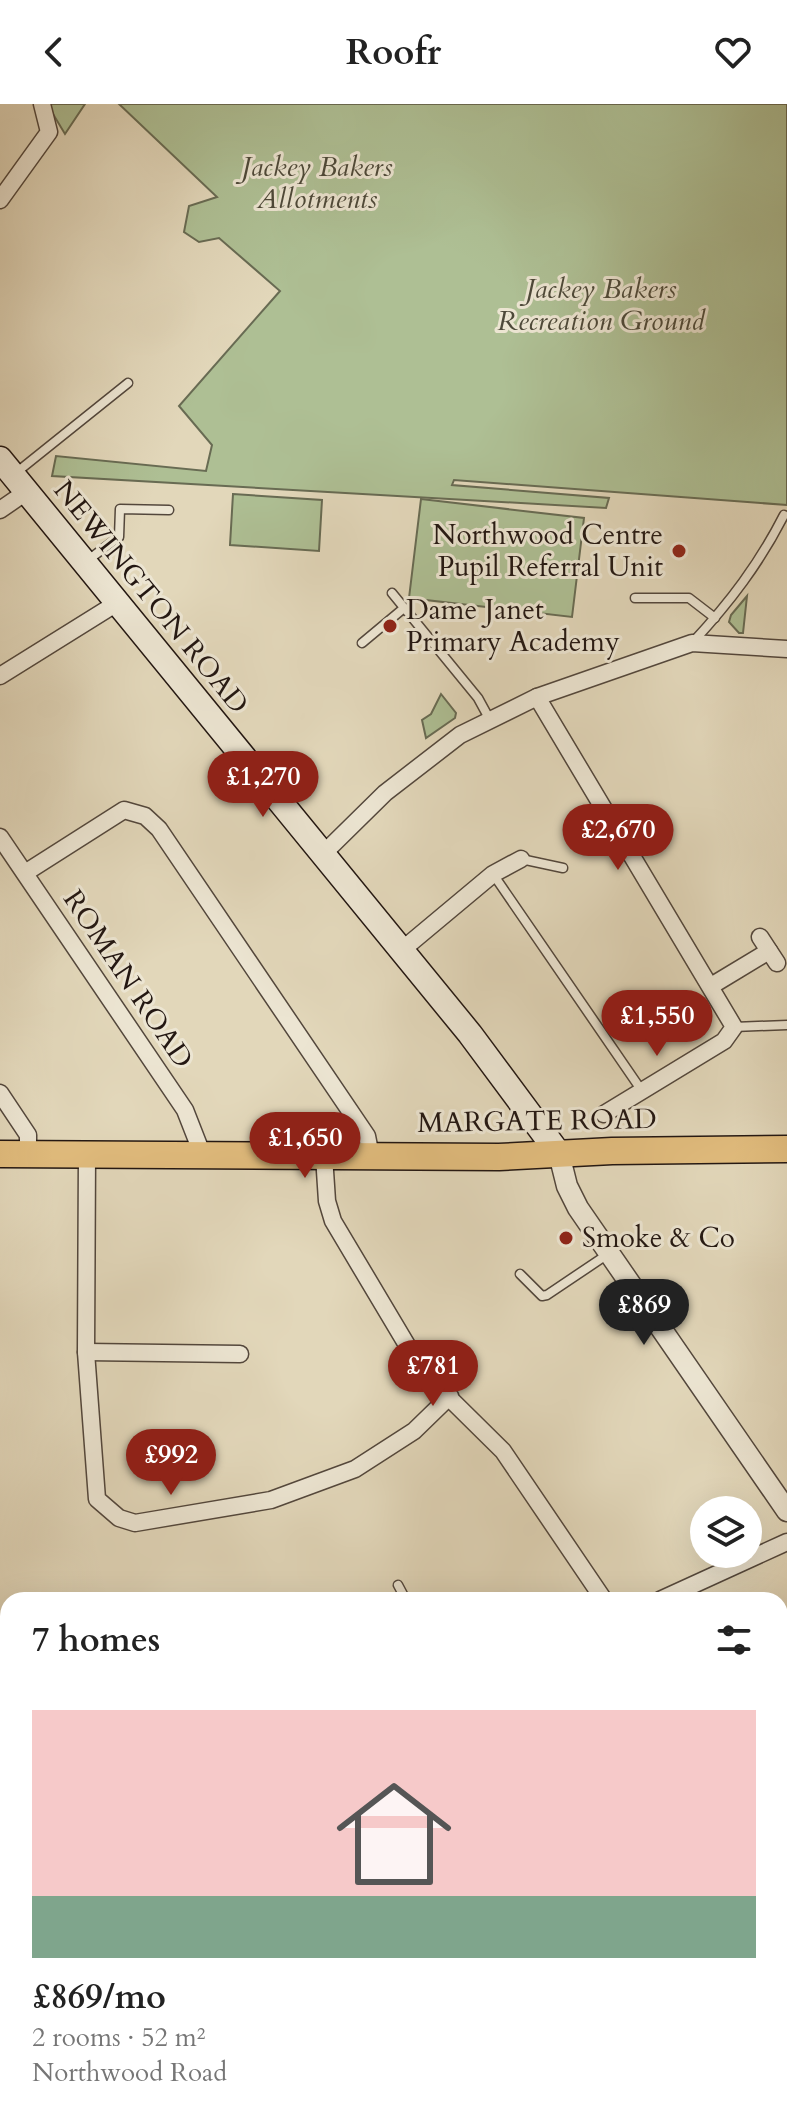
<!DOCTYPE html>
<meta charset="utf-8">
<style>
:root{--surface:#fff;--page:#f6f6f6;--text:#222;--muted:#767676;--line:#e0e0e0;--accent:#8f2418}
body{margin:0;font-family:Cardo,serif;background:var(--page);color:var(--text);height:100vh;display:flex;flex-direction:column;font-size:30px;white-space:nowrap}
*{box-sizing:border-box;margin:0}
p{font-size:26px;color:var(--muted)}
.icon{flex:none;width:44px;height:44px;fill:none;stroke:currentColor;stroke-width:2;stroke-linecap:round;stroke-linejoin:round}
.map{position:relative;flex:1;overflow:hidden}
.side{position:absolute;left:0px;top:1488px;width:788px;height:536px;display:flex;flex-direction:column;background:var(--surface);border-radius:24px 24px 0 0;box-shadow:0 8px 32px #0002}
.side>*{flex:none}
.controls{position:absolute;left:690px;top:1392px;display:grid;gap:16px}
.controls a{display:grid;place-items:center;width:72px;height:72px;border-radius:50%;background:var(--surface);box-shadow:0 8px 32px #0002;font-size:40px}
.price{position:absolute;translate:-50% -68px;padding:0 18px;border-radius:28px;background:var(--accent);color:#fff;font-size:26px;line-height:52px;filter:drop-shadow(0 2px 4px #0008)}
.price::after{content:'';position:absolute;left:50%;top:48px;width:24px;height:18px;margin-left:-12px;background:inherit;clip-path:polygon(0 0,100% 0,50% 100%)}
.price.on{background:#222;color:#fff}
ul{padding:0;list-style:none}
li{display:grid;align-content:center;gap:16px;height:424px;padding:0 32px}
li+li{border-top:2px solid var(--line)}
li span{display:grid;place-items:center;height:248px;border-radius:0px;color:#555}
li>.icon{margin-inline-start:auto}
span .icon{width:144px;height:144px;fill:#fffc;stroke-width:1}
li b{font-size:34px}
h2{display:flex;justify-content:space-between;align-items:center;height:96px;padding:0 32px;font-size:34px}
header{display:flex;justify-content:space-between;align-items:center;height:104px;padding:0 32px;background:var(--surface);font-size:36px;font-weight:800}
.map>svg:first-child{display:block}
.green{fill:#aebf94;stroke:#686b53;stroke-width:2}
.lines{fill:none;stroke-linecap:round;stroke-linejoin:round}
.service-casing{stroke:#53473c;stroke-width:11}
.minor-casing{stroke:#53473c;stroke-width:19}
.tertiary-casing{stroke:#53473c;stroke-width:23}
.secondary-casing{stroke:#231712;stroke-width:27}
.primary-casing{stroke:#231712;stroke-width:29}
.service{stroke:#ece5d2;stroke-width:8}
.minor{stroke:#ece5d2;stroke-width:16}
.tertiary{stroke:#ece5d2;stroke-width:20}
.secondary{stroke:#ece5d2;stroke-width:24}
.primary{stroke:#e1bc7d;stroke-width:26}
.poi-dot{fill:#8f2418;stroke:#ece5d2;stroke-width:3}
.labels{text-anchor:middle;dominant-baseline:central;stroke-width:6;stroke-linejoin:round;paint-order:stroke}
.park-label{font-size:28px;font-style:italic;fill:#4d4939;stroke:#ece5d2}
.poi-label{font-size:28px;fill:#231712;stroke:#ece5d2;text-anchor:start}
.street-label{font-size:28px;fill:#231712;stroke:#ece5d2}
</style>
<header><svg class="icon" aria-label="back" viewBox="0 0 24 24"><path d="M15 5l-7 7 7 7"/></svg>Roofr<svg class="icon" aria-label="heart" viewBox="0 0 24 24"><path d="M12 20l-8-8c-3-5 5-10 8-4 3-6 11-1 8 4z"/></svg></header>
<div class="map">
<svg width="787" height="2024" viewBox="0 0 787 2024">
<rect width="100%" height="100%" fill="#e2d7ba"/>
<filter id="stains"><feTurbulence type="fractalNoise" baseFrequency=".0025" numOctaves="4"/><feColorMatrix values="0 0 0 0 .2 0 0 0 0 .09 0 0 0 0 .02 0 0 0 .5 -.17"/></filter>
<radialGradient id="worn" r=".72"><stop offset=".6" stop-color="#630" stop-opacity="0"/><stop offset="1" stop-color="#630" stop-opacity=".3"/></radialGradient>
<g class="green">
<polygon points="47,0 85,0 65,30"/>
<polygon points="119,0 787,0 787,401 454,376 452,381 609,394 606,404 52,372 56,352 206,367 212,341 179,302 280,187 219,134 199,138 184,128 189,102 217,93"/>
<polygon points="233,390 322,396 319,447 230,441"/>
<polygon points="421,395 584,414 572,513 409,494"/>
<polygon points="747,492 743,529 739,529 729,518 731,511"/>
<polygon points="441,590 456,609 455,614 426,634 422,616 431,610"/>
<polygon points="780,1946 787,1951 787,2024 757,2024 753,2016 780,2016"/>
</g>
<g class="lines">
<g class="service-casing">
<g id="service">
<polyline points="17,368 128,279"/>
<polyline points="88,456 119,433 120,405 169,406"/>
<polyline points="392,489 478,594 490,616"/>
<polyline points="635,494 689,494 715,514"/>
<path d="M693,538C730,498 759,460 784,411"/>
<polyline points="362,539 404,504"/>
<polyline points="521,755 563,764"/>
<polyline points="493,770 642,987"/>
<polyline points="734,923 787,921"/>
<polyline points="520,1170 542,1192 547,1191 608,1150"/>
<polyline points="398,1481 406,1496"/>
</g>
</g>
<g class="minor-casing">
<g id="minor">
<polyline points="0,96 49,28 42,0"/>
<polyline points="0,406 26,388"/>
<polyline points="0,572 117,499"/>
<polyline points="537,593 734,923 724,937 604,1010"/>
<polyline points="0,733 185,1006 203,1052"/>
<polyline points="323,750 385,689 460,631 537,593 692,539 787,545"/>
<polyline points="25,769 124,706 145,712 159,725 367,1032 371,1052"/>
<polyline points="760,833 777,859"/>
<polyline points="402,846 493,770 521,755"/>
<polyline points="711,882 769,847"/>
<polyline points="0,989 28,1031 28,1050"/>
<polyline points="87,1050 86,1248 97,1395 119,1414 135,1419 271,1396 355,1365 414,1327 450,1292"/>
<polyline points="324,1052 327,1097 333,1117 423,1268 503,1347 604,1496"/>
<polyline points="86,1248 240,1250"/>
<polyline points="660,1496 787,1438"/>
<polyline points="0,1623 8,1622"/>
<polyline points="0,1904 8,1903"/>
</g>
</g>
<g class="tertiary-casing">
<polyline id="tertiary" points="559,1050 567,1082 578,1104 787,1407"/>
</g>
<g class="secondary-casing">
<polyline id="secondary" points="0,355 470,930 559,1050"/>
</g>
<g class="primary-casing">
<polyline id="primary" points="0,1050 499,1053 612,1047 787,1045"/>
</g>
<use href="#service" class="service"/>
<use href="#minor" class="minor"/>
<use href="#tertiary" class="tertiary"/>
<use href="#secondary" class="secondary"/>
<use href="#primary" class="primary"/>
</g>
<g class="poi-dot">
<circle cx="679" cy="447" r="8"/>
<circle cx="390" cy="522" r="8"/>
<circle cx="566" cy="1134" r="8"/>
</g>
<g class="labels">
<g class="park-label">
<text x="317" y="63">Jackey Bakers<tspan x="317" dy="32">Allotments</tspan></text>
<text x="601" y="185">Jackey Bakers<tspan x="601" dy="32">Recreation Ground</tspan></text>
</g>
<g class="poi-label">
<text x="663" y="431" text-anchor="end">Northwood Centre<tspan x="663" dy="32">Pupil Referral Unit</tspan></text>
<text x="406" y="506">Dame Janet<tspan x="406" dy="32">Primary Academy</tspan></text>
<text x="582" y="1134">Smoke &amp; Co</text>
</g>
<g class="street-label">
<text transform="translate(151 493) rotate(51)">NEWINGTON ROAD</text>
<text transform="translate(128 875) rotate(56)">ROMAN ROAD</text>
<text transform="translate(537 1017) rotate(-1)">MARGATE ROAD</text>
</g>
</g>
<rect width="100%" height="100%" filter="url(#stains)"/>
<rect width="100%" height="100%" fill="url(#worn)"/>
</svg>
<div class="controls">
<a><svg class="icon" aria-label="layers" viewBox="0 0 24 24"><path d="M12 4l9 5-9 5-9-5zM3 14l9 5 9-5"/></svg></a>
</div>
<b class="price" style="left:263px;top:715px">£1,270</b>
<b class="price" style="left:618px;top:768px">£2,670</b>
<b class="price" style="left:657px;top:954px">£1,550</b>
<b class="price" style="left:305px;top:1076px">£1,650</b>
<b class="price on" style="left:644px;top:1243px">£869</b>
<b class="price" style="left:433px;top:1304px">£781</b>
<b class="price" style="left:171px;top:1393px">£992</b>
<section class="side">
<h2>7 homes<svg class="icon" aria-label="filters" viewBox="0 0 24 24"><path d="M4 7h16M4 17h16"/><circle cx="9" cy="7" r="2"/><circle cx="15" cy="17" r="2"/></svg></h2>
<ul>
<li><span style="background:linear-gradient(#f6c9c9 75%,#7fa58c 0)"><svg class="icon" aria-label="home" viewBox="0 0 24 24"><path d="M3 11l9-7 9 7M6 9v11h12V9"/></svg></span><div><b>£869/mo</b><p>2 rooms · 52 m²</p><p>Northwood Road</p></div></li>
</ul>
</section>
</div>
